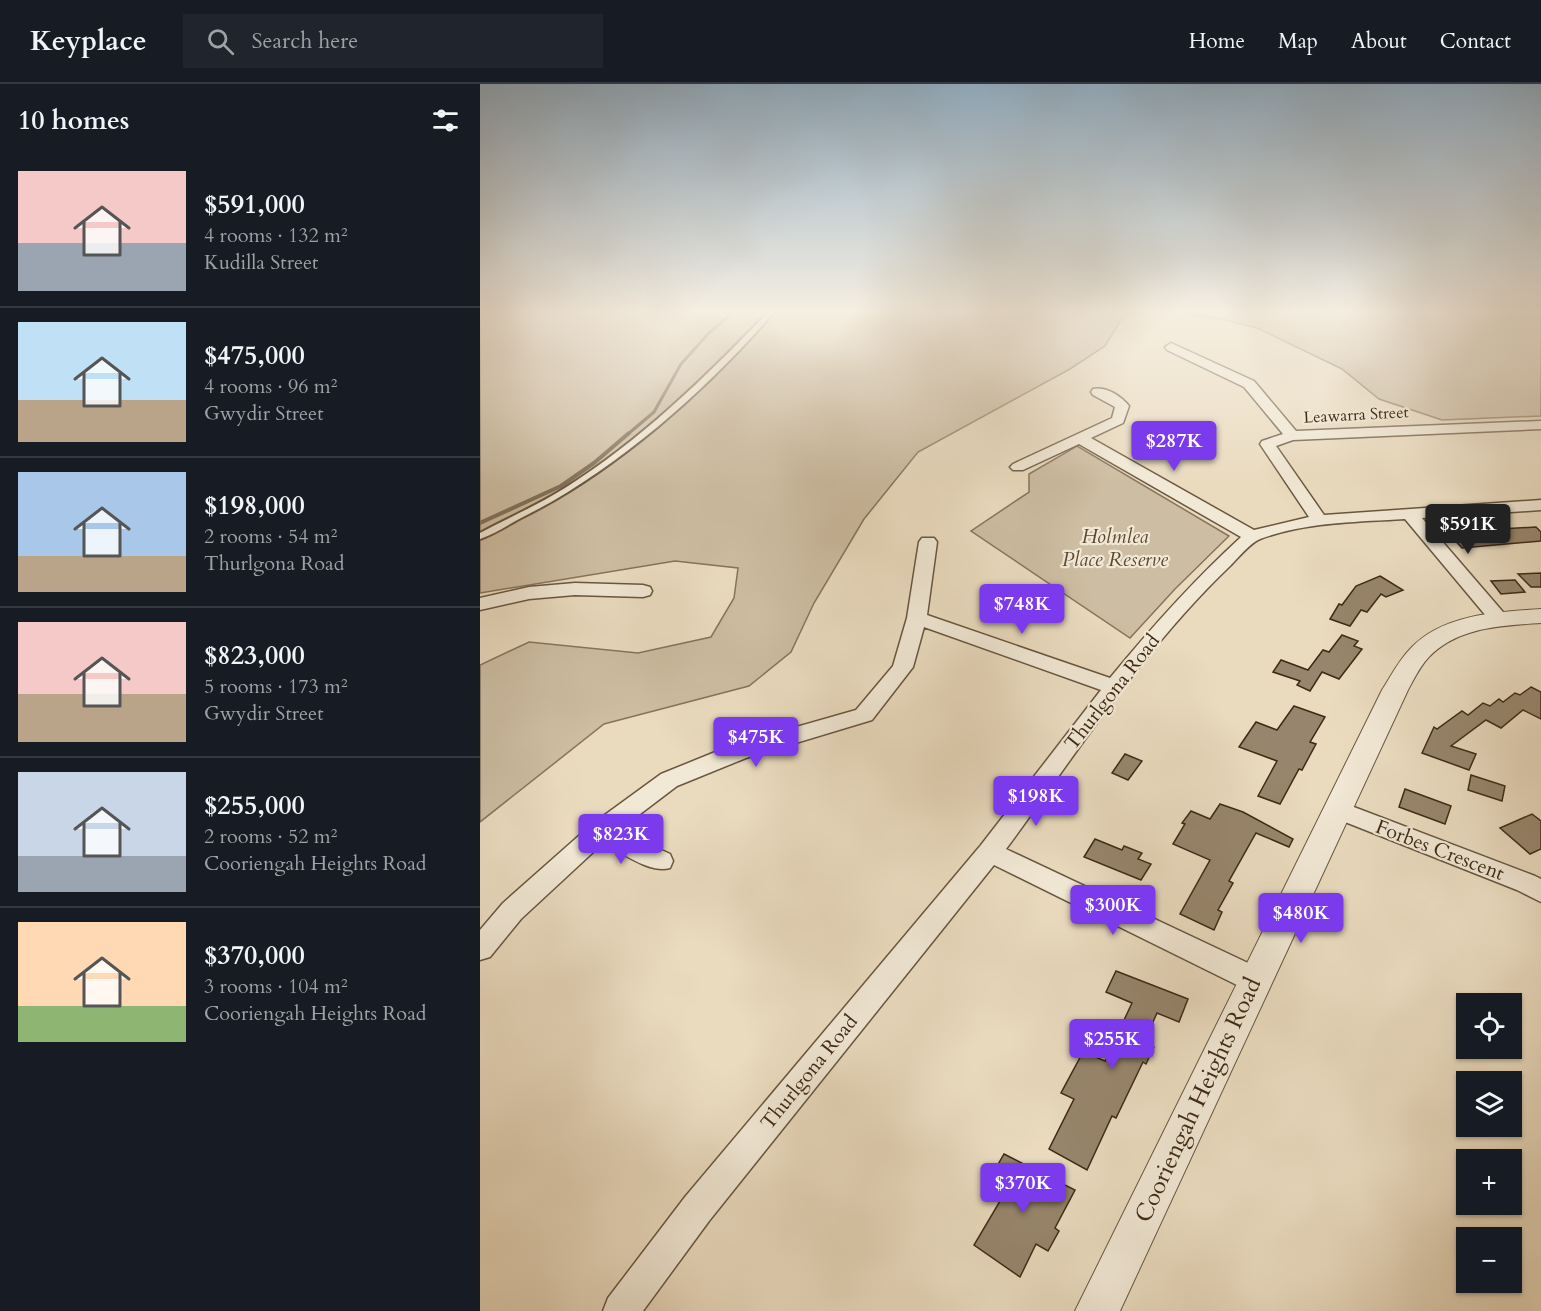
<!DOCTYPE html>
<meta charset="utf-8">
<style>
:root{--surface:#171b24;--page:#20242c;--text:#f1f3f6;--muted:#9ea1a6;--line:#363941;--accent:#7c3aed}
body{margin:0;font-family:Cardo,serif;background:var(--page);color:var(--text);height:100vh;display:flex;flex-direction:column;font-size:22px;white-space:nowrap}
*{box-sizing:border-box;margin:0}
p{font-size:20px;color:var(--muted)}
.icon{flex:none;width:33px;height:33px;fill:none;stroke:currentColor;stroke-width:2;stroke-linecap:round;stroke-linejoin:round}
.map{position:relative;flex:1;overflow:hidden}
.details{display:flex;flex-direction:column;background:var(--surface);width:480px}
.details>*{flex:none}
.fabs{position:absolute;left:976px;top:909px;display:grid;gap:12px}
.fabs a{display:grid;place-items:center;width:66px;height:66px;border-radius:0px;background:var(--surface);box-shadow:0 2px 4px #0004;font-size:30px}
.price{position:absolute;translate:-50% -51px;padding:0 14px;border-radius:6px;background:var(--accent);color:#fff;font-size:20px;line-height:39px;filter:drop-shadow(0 2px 3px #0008)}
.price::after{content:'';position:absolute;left:50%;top:36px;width:18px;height:14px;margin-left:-9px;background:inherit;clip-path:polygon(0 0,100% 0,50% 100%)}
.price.active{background:#222;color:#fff}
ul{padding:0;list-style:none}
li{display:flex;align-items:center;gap:18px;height:150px;padding:0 18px}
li+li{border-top:2px solid var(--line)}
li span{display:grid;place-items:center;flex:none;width:168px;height:120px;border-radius:0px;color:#555}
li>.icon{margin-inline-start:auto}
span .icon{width:72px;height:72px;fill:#fffc;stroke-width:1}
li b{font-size:26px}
h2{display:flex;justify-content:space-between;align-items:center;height:72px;padding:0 18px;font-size:26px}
header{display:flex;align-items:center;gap:36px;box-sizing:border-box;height:84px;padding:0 30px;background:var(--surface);border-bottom:2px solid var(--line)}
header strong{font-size:28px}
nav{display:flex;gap:33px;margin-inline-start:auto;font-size:21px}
.search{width:420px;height:54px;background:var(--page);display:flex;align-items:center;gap:15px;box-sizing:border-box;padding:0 21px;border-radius:0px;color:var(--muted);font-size:22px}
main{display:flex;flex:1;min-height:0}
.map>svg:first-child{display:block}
.green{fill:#cdbda2;stroke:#86745c;stroke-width:1.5}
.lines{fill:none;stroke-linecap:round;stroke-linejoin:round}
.stream-far1{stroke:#827058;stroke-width:3}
.stream{stroke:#827058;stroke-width:4}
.building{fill:#97866d;stroke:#3e2a15;stroke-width:1.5}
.service-casing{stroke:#695640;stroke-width:4}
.minor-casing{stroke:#695640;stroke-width:3}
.tertiary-casing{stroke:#695640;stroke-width:2}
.service{fill:#f1e8d5;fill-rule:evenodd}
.minor{fill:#f1e8d5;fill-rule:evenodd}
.tertiary{fill:#f1e8d5;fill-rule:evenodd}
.labels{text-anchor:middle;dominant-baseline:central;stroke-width:4.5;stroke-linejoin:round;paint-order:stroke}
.far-street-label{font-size:16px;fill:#3e2a15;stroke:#f1e8d5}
.park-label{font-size:20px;font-style:italic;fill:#5b4731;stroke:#f1e8d5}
.street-label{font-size:20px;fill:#3e2a15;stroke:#f1e8d5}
.near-street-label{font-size:24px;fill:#3e2a15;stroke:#f1e8d5}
</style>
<header>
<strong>Keyplace</strong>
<div class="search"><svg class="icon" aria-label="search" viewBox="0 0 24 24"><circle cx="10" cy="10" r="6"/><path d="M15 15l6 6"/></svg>Search here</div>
<nav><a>Home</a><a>Map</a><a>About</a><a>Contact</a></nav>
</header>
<main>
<section class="details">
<h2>10 homes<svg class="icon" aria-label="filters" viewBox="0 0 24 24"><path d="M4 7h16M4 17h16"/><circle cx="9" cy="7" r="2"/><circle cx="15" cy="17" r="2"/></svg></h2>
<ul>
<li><span style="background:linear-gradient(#f6c9c9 60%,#9aa5b1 0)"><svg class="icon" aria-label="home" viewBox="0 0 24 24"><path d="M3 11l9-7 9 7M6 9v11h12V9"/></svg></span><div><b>$591,000</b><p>4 rooms · 132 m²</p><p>Kudilla Street</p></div></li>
<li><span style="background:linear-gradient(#bfe0f5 65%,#b9a48a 0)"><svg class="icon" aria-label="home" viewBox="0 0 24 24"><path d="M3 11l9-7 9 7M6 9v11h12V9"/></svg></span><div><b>$475,000</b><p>4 rooms · 96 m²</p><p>Gwydir Street</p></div></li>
<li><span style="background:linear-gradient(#a9c7e8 70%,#b9a48a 0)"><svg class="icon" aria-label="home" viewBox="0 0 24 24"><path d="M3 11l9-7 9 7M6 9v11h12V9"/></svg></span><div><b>$198,000</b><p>2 rooms · 54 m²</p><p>Thurlgona Road</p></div></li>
<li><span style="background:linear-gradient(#f6c9c9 60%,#b9a48a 0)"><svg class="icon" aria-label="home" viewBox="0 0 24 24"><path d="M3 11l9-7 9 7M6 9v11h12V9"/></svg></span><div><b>$823,000</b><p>5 rooms · 173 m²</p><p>Gwydir Street</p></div></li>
<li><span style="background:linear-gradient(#c9d6e8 70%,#9aa5b1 0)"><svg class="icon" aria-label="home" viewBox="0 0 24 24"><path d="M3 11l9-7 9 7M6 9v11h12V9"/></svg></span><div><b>$255,000</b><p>2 rooms · 52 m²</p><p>Cooriengah Heights Road</p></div></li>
<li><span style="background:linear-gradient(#ffd9b3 70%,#8fb573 0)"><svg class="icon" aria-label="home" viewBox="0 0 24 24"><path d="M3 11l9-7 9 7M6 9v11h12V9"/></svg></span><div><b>$370,000</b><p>3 rooms · 104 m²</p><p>Cooriengah Heights Road</p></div></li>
</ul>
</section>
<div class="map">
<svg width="1061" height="1227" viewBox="0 0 1061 1227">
<rect width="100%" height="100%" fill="#eadbbf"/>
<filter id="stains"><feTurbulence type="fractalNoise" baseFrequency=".00333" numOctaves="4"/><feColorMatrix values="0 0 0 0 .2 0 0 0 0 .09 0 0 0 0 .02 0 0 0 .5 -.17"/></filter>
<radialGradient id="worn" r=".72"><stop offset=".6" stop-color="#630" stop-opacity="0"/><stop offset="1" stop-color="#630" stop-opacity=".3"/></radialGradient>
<g class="green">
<polygon points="0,228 1061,228 1061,332 962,336 899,315 862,285 777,244 741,235 699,229 644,231 625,262 590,285 438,368 384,435 334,519 311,568 269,602 124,640 0,738 0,581 49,558 158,569 231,553 254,514 258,484 195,477 0,509"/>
<polygon points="597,362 749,452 695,505 650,554 491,447 549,408 549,390"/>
</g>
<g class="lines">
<polyline class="stream-far1" points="148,350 174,328 201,280 228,250 253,228"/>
<polyline class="stream" points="0,439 81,402 114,379 149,349"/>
</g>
<g class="building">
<polygon points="1056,443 1061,448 1061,457 982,464 967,448"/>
<polygon points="1061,489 1061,503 1051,503 1038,490"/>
<polygon points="900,492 923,506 906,513 901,510 887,528 881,526 870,542 850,535 859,520 862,521 876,502"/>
<polygon points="1035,496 1045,508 1021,510 1011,497"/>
<polygon points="862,551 878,557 874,562 882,565 859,595 842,588 830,607 817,601 820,597 793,588 801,576 828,586 843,566 849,568"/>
<polygon points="1051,603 1061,608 1061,635 1043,626 1021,644 1006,636 971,662 996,670 989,686 942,669 954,643 957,645 982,627 988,631 1003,619 1010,622 1019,615 1023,618 1035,609 1040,611"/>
<polygon points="814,622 845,633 830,658 836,660 822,686 819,685 800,720 778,712 797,677 759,663 776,638 797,646"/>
<polygon points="645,670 662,677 648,696 632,689"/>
<polygon points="991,691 1025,702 1022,717 988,706"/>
<polygon points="925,705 971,722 965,740 919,723"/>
<polygon points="740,720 763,728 813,755 809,763 776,749 749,797 753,799 738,826 742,828 734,846 700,830 730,776 693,760 705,740 702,739 711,727 730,735"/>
<polygon points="1052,730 1061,737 1061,765 1050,770 1020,744"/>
<polygon points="615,755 642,766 644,762 662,769 658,775 671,780 661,796 604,773"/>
<polygon points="636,887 708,915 699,938 677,929 664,958 674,963 666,980 663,978 636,1034 632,1032 607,1086 569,1065 594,1015 581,1009 603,968 625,977 652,919 626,908"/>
<polygon points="524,1070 595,1106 575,1144 579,1147 568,1167 556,1160 540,1193 494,1161 526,1107 509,1096"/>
</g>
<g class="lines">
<g class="service-casing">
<path id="service" d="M288,228H294C226,307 134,388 41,434C28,441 14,450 0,455V449C28,434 58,421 85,404C161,356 226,293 288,228Z"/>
</g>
<g class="minor-casing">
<g id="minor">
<path d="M691,259L774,297L816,347L1061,337V345L813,356L796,362L844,431L1061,416V426L942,434L1029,535L1026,539H1012L925,435C877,438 826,438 780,455C770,459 758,474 750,482C663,565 597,669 526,765L785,887L789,896L785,905L775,908L765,905L514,781L229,1137L163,1227H123L128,1214L205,1113L501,761L621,606L444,543L433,583L392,636L266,674L197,702L139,746L190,770L193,777L190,784C170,790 141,768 123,759L41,835L10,873L0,876V846L23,819L111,741L181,690L250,662L376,626L413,582L427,534L439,458L442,454H454L457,458L447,531L630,594C671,544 713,497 761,453L599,360L543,386H533L530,383L533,380L632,334L635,323L613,311L611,308L613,305C626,302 641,312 649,322L643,339L611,354L774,446L829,433L780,360L782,357L803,350L764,303L687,266L685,263Z"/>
<polygon points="95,499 163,501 170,503 172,507 170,511 163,513 95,511 49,515 0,526 0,514 49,503"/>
<polygon points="858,717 1055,792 1061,795 1061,818 1037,806 850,732 846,726 850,720"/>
</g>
</g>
<g class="tertiary-casing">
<path id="tertiary" d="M1061,525V539C1021,542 977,543 948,574C939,584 934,595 928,606L640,1227H595L902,606C911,592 919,576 931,564C963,530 1017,528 1061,525Z"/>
</g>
<use href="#service" class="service"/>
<use href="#minor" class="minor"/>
<use href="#tertiary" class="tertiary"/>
</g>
<linearGradient id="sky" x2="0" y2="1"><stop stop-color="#91acc0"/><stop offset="0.57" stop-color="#f6efe2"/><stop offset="1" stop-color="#f6efe2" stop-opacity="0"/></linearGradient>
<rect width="1061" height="400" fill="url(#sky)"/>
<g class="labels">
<g class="far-street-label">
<text transform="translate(876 331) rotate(-3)">Leawarra Street</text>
</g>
<g class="park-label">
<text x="635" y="452">Holmlea<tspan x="635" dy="23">Place Reserve</tspan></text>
</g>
<g class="street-label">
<text transform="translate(632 608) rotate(-52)">Thurlgona Road</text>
<text transform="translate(960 766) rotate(21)">Forbes Crescent</text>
<text transform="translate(329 988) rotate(-51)">Thurlgona Road</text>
</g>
<g class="near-street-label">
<text transform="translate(718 1016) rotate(-65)">Cooriengah Heights Road</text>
</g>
</g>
<rect width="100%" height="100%" filter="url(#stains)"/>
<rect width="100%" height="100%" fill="url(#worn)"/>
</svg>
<div class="fabs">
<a><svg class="icon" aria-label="locate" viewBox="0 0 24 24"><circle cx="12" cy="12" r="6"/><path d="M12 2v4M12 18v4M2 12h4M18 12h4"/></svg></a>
<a><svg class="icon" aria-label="layers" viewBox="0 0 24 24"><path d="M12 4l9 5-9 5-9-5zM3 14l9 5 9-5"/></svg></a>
<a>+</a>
<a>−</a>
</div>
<b class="price" style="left:694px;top:388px">$287K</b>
<b class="price active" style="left:988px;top:471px">$591K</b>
<b class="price" style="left:542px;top:551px">$748K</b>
<b class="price" style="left:276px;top:684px">$475K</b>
<b class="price" style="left:556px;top:743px">$198K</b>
<b class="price" style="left:141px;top:781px">$823K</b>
<b class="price" style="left:633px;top:852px">$300K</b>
<b class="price" style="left:821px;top:860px">$480K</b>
<b class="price" style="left:632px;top:986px">$255K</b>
<b class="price" style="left:543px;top:1130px">$370K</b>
</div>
</main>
